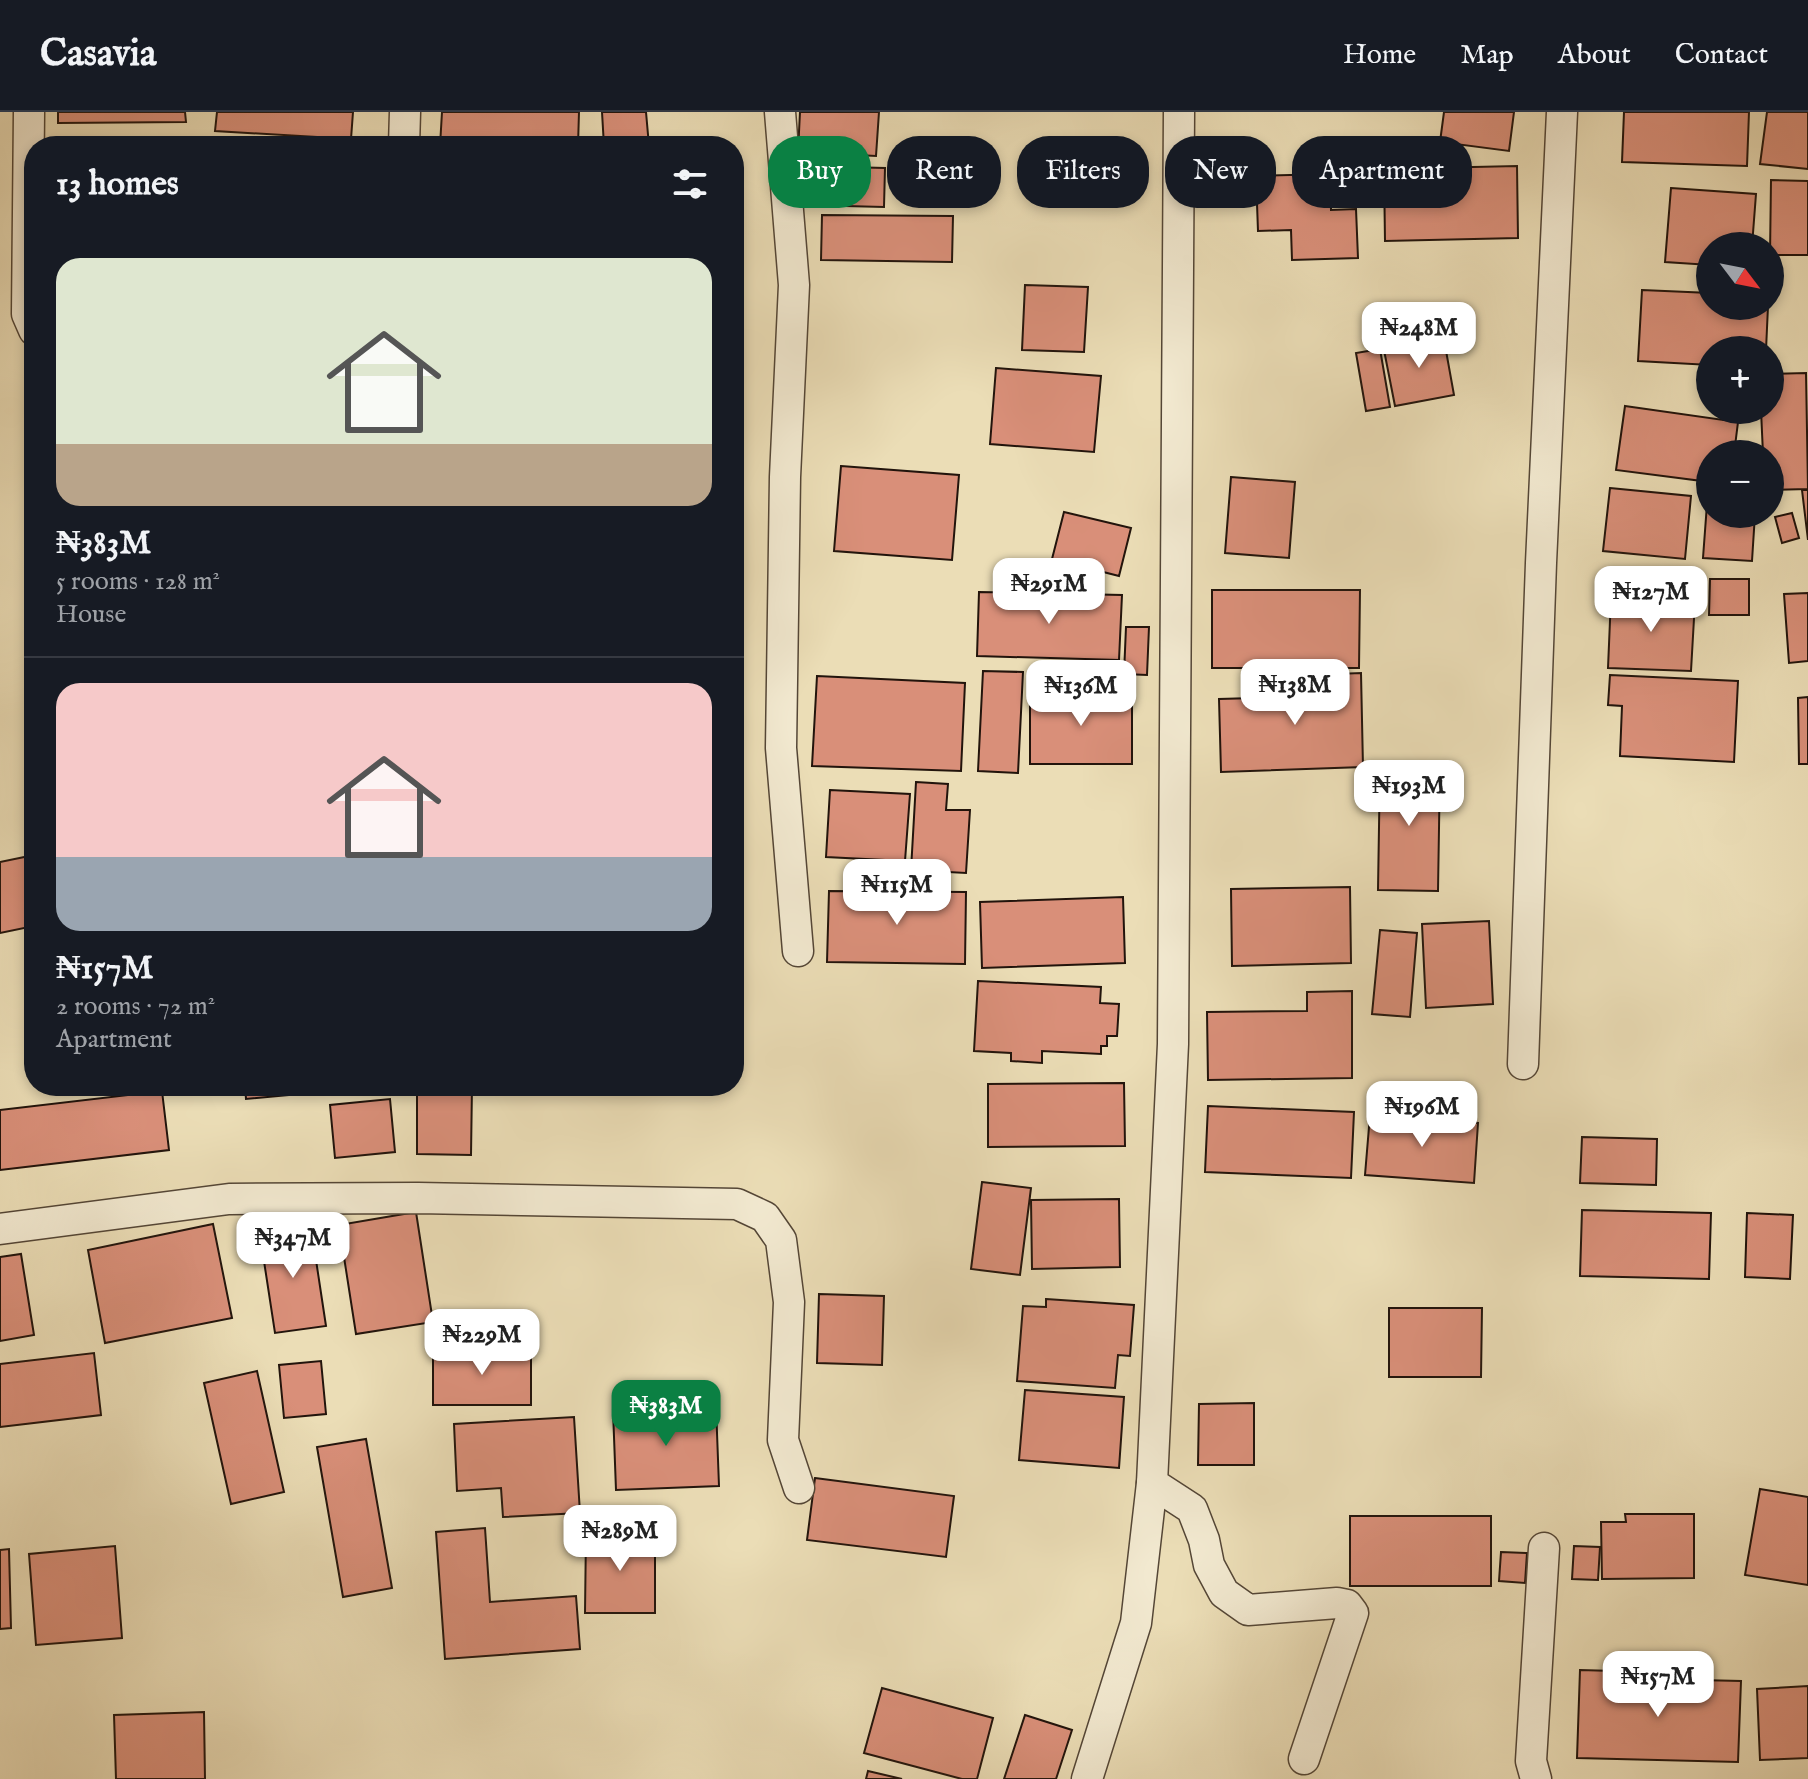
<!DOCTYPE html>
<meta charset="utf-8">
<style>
:root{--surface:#171b24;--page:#20242c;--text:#f1f3f6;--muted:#9ea1a6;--line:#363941;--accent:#0b8043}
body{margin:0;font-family:"IM FELL English",serif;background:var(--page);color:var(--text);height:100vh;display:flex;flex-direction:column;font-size:30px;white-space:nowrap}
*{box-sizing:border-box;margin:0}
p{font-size:26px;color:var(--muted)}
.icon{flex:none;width:44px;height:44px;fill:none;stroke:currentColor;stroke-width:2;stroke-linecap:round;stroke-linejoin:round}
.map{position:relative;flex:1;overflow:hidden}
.sheet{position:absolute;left:24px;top:24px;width:720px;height:960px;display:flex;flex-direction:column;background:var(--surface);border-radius:32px;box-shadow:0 4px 12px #0003}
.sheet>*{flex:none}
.banner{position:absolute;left:768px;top:24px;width:760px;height:72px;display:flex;gap:16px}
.needle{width:52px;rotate:122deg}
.tools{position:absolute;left:1696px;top:120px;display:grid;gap:16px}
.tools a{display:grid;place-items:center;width:88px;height:88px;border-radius:50%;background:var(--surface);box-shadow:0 4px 12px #0003;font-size:40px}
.price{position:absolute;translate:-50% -68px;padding:0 18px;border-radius:16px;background:#fff;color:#222;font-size:26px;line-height:52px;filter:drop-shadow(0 2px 4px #0008)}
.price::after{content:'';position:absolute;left:50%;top:48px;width:24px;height:18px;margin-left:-12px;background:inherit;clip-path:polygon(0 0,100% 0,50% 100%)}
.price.active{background:var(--accent);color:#fff}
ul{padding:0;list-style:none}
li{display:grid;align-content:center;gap:16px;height:424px;padding:0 32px}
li+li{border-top:2px solid var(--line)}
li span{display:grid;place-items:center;height:248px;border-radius:24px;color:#555}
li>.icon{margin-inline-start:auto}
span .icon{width:144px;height:144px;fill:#fffc;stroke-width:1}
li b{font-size:34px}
h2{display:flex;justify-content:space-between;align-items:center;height:96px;padding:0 32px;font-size:34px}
.chip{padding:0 28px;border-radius:32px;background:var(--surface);box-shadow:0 4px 12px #0003;font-size:28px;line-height:72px}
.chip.active{background:var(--accent);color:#fff}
header{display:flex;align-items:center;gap:48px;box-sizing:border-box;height:112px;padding:0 40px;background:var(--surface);border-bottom:2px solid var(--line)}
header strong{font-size:38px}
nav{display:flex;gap:44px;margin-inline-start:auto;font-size:28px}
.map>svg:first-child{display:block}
.building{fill:#d98f79;stroke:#22140c;stroke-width:2}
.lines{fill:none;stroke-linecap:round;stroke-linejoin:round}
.minor-casing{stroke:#544636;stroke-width:33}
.minor{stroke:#f2e9d0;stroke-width:30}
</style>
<header>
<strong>Casavia</strong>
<nav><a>Home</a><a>Map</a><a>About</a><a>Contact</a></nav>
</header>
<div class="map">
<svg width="1808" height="1667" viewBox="0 0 1808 1667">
<rect width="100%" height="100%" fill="#ebddb6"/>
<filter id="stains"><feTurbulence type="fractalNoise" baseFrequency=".0025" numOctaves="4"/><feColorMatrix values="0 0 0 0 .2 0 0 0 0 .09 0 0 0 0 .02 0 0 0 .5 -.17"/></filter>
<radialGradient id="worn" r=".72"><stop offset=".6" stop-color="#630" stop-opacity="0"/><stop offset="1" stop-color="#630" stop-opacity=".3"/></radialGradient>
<g class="building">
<polygon points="58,0 185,0 186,10 58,11"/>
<polygon points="217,0 353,0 351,27 215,19"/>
<polygon points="442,0 579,0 578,34 440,34"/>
<polygon points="602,0 646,0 649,34 604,34"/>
<polygon points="800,0 879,0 876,44 798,40"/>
<polygon points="1444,0 1514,0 1509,39 1440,30"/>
<polygon points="1624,0 1749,0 1747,54 1622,50"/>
<polygon points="1767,0 1808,0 1808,57 1760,52"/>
<polygon points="806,54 885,56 884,95 805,93"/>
<polygon points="1517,54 1518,126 1385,129 1384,57"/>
<polygon points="1330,62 1331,98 1356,97 1358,146 1292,148 1291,118 1258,119 1256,64"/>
<polygon points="1771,68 1808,69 1808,143 1770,143"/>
<polygon points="1671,76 1756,82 1752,134 1710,134 1710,153 1665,150"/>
<polygon points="822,103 953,104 952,150 821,148"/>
<polygon points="1025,173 1088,175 1084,240 1022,238"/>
<polygon points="1642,178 1710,181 1710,194 1768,194 1766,238 1710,238 1710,253 1638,249"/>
<polygon points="1443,222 1454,283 1395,294 1383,233"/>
<polygon points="1380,237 1390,295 1366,299 1356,241"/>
<polygon points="996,256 1101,264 1094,340 990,332"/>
<polygon points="1806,261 1808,377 1770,378 1770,342 1763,342 1761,298 1770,298 1770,262"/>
<polygon points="1625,294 1738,310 1734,342 1710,342 1710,370 1616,358"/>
<polygon points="841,354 959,363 952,448 834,439"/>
<polygon points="1231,365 1295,370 1289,446 1225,441"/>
<polygon points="1610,376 1691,384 1685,447 1603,439"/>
<polygon points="1802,378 1808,378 1808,428"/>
<polygon points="1707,392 1710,392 1710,402 1755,402 1752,449 1703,446"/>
<polygon points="1064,400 1131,416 1119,464 1052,447"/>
<polygon points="1792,401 1799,426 1782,431 1775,405"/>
<polygon points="1710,467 1749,467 1749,503 1709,503"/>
<polygon points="1212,478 1360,478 1359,556 1212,556"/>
<polygon points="979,480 1122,483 1119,548 977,544"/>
<polygon points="1808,481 1808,549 1789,551 1784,482"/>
<polygon points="1611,485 1695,489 1691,559 1608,556"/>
<polygon points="1126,515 1149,515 1147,563 1124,562"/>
<polygon points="983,559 1023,560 1018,661 978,659"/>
<polygon points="1361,561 1363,655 1221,660 1219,587 1286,585 1286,564"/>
<polygon points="1610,563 1738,569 1734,650 1620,644 1622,594 1608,593"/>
<polygon points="817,564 965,571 961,659 812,654"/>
<rect x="1030" y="579" width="102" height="73"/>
<polygon points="1808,585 1808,652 1799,652 1798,586"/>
<polygon points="1380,653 1440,654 1438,779 1378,778"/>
<polygon points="916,670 948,672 946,698 970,698 966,761 911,758"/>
<polygon points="830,678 910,682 905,749 826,745"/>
<polygon points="34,743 34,814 0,821 0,750"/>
<polygon points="1350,775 1351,851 1232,854 1231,777"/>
<polygon points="829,779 966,780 965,852 827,850"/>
<polygon points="1123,785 1125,851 982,856 980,790"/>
<polygon points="1489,809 1493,892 1426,896 1422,812"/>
<polygon points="1380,818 1417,821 1410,905 1372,902"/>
<polygon points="978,869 1101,875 1100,891 1119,892 1117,924 1107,924 1107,934 1101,934 1101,942 1042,939 1042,951 1011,949 1011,941 974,939"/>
<polygon points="1352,879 1352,966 1208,968 1207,900 1307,899 1307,880"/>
<polygon points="1124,971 1125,1034 988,1035 988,972"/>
<polygon points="245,974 386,974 246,987"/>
<polygon points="417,974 472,974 471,1043 417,1042"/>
<polygon points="162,979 169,1038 0,1058 0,998"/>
<polygon points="390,987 395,1040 335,1046 330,993"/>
<polygon points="1208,994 1354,1000 1351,1066 1205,1060"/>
<polygon points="1370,1003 1478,1011 1474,1071 1365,1063"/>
<polygon points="1582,1025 1657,1027 1656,1073 1580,1071"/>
<polygon points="982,1070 1031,1076 1020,1163 971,1157"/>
<polygon points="1119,1087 1120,1155 1032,1157 1031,1088"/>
<polygon points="1582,1098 1711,1101 1709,1167 1580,1164"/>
<polygon points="416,1100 433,1210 356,1222 339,1113"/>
<polygon points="1747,1101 1793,1103 1790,1167 1745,1165"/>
<polygon points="213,1112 232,1206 105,1231 88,1138"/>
<polygon points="311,1115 326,1214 275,1221 260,1123"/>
<polygon points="21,1142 34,1223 0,1229 0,1145"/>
<polygon points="819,1182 884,1184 882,1253 817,1251"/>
<polygon points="1046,1187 1134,1193 1130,1244 1118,1243 1115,1276 1017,1269 1023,1194 1046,1195"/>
<polygon points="1389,1196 1482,1196 1481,1265 1389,1265"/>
<polygon points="531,1237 531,1293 433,1293 433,1238"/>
<polygon points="94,1241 101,1303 0,1315 0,1252"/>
<polygon points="321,1249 326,1302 284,1306 279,1253"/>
<polygon points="257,1259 284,1380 231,1392 204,1271"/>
<polygon points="1025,1278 1124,1285 1119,1356 1019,1348"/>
<polygon points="1254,1291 1254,1353 1198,1353 1199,1292"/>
<polygon points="716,1294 719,1374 616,1378 613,1298"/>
<polygon points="574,1305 580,1401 503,1405 501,1376 457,1379 454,1312"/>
<polygon points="366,1327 392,1476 343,1485 317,1335"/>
<polygon points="815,1366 954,1384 946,1445 807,1428"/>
<polygon points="1760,1377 1808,1385 1808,1473 1745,1463"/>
<polygon points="1625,1402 1694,1402 1694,1466 1602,1467 1601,1410 1626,1410"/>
<rect x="1350" y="1404" width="141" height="70"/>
<polygon points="485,1416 490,1490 576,1484 580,1537 445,1547 436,1420"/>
<polygon points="586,1420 655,1420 655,1501 585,1501"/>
<polygon points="115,1434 122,1526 36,1533 29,1442"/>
<polygon points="1574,1434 1600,1435 1598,1468 1572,1467"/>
<polygon points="9,1437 11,1516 0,1517 0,1438"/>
<polygon points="1501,1440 1527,1441 1525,1471 1499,1469"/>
<polygon points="1580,1558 1614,1559 1614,1566 1741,1569 1738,1650 1577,1646"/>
<polygon points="1808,1574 1808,1646 1760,1648 1757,1577"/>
<polygon points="882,1576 993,1606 977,1667 962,1667 864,1641"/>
<polygon points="204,1600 205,1667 116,1667 114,1603"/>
<polygon points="1025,1603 1072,1618 1056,1667 1004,1667"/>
<polygon points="868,1659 902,1667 866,1667"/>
</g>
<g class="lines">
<g class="minor-casing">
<g id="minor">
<polyline points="29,0 27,202 34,218"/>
<polyline points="780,0 794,173 785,365 781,636 798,839"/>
<polyline points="1179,0 1173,932 1152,1371 1192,1397 1204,1428 1209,1453 1224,1481 1248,1498 1337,1491 1347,1493 1353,1501 1304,1647"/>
<polyline points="404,34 405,0"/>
<polyline points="1523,952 1541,451 1562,0"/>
<polyline points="0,1117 229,1087 418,1086 737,1092 765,1105 781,1128 789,1190 783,1328 799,1376"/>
<polyline points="1087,1667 1136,1511 1152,1371"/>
<polyline points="1536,1667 1531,1649 1544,1436"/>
</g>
</g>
<use href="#minor" class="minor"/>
</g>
<rect width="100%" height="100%" filter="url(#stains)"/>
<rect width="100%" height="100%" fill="url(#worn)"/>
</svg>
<div class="tools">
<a><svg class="needle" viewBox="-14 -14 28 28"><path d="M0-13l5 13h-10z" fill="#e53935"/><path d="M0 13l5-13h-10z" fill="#9ea1a6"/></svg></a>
<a>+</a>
<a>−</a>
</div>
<b class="price" style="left:1419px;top:258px">₦248M</b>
<b class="price" style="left:1049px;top:514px">₦291M</b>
<b class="price" style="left:1651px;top:522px">₦127M</b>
<b class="price" style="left:1295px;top:615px">₦138M</b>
<b class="price" style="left:1081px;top:616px">₦136M</b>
<b class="price" style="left:1409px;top:716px">₦193M</b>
<b class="price" style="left:897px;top:815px">₦115M</b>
<b class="price" style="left:1422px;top:1037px">₦196M</b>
<b class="price" style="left:293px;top:1168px">₦347M</b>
<b class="price" style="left:482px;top:1265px">₦229M</b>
<b class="price active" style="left:666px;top:1336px">₦383M</b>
<b class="price" style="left:620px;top:1461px">₦289M</b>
<b class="price" style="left:1658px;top:1607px">₦157M</b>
<div class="banner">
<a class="chip active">Buy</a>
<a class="chip">Rent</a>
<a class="chip">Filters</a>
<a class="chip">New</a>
<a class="chip">Apartment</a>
</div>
<section class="sheet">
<h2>13 homes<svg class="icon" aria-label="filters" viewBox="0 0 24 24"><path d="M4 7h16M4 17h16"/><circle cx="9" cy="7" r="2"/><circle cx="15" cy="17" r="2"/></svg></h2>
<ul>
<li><span style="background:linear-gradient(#dfe7d0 75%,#b9a48a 0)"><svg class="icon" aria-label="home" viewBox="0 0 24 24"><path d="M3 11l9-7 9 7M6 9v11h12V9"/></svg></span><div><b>₦383M</b><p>5 rooms · 128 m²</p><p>House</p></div></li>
<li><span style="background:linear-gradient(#f6c9c9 70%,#9aa5b1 0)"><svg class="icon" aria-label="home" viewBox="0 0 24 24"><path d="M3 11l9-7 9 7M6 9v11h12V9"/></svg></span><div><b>₦157M</b><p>2 rooms · 72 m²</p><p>Apartment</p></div></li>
</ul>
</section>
</div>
